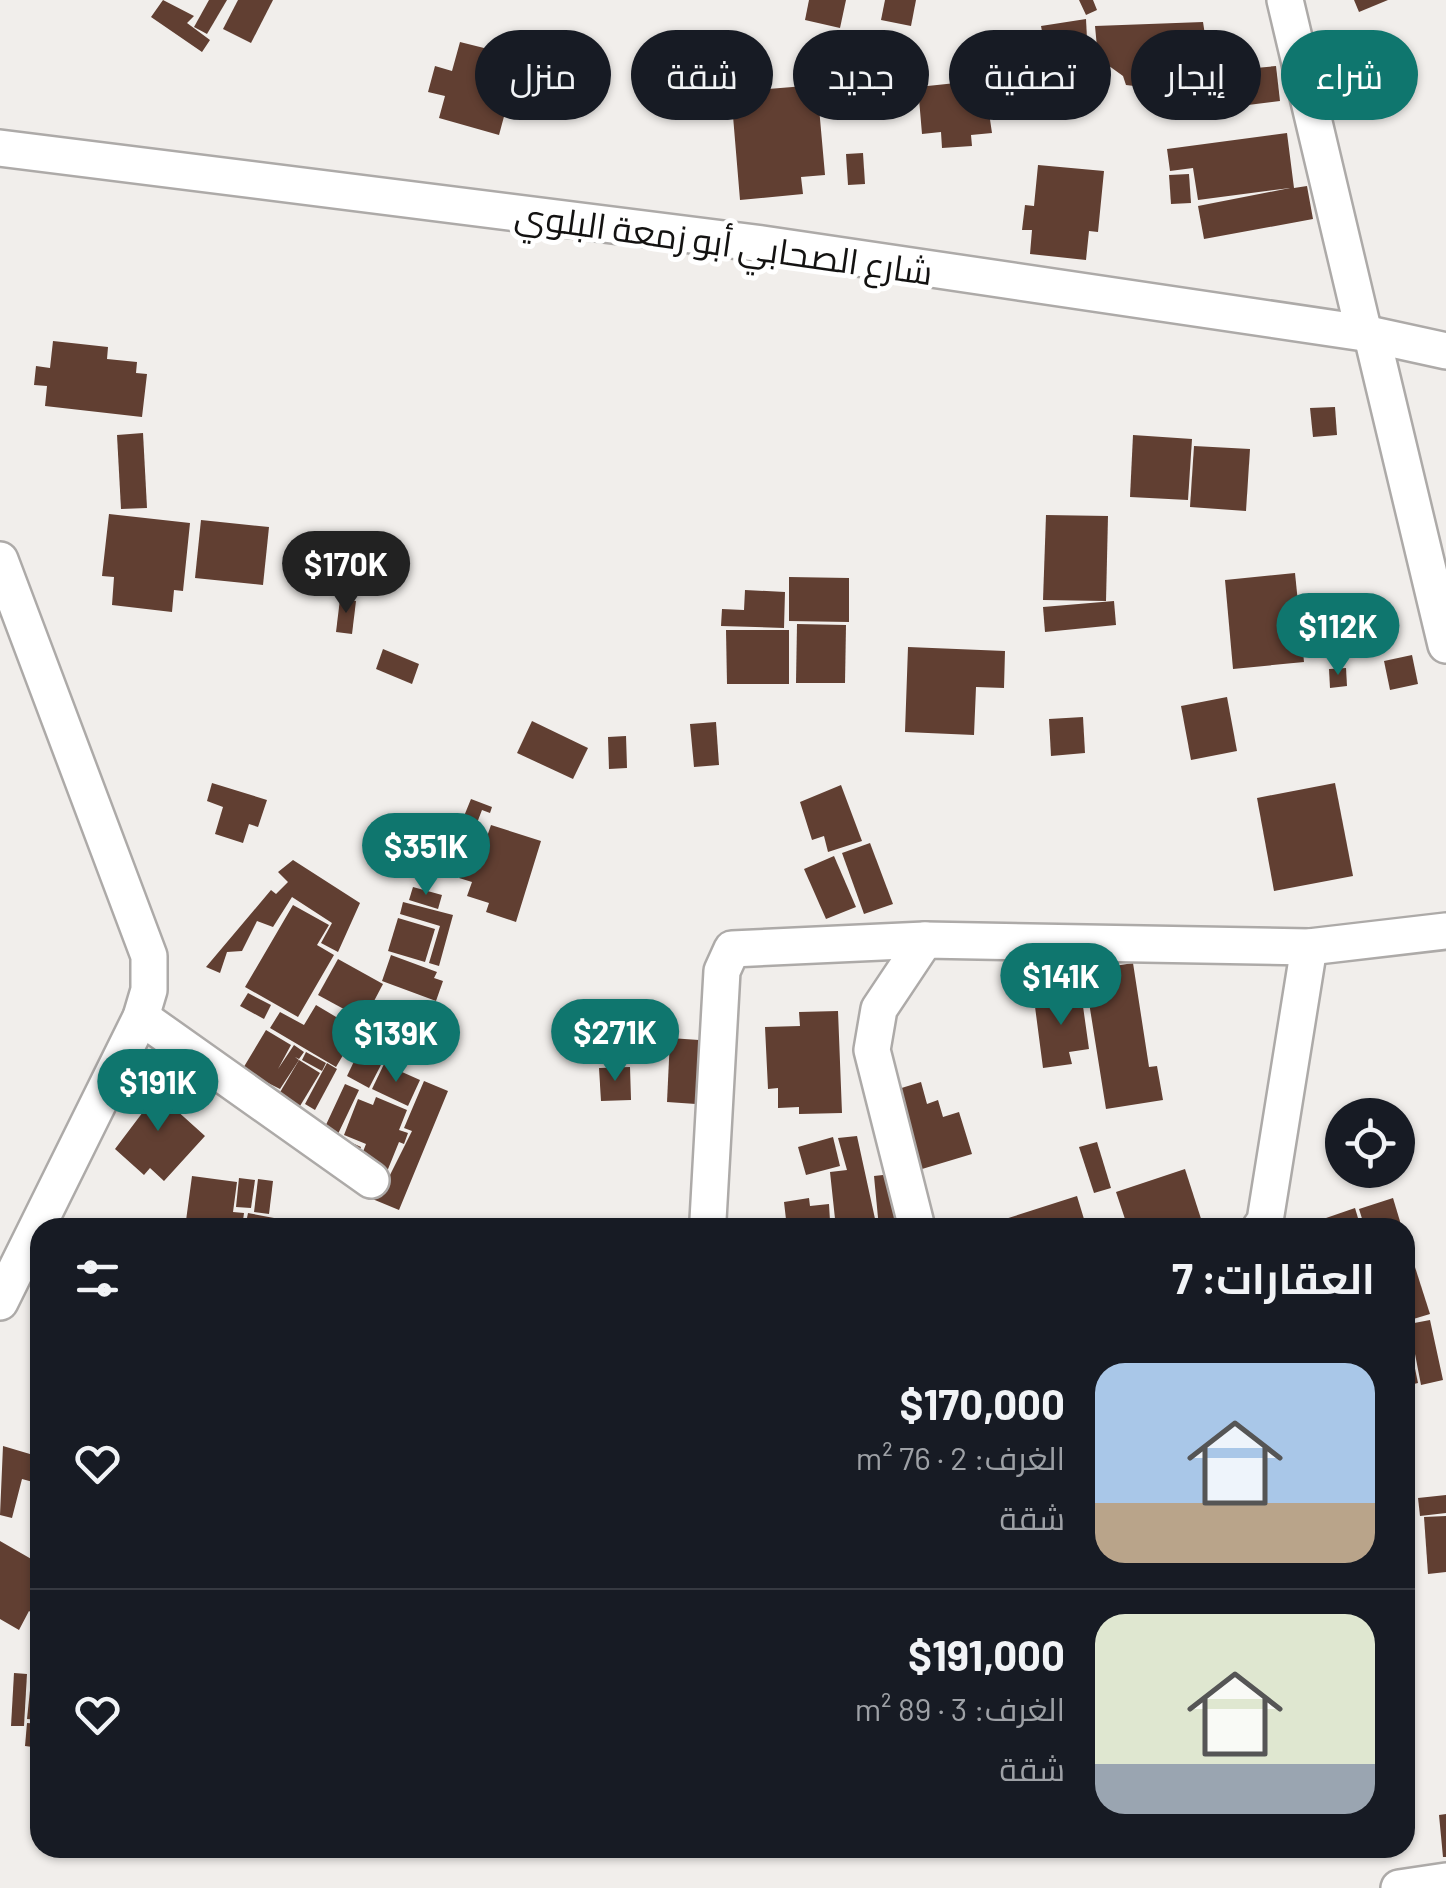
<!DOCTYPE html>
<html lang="ar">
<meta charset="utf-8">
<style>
:root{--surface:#171b24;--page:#242831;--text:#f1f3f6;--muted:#9ea1a6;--line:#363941;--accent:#0f766e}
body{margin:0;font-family:Barlow,Cairo,sans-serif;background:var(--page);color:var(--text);direction:rtl;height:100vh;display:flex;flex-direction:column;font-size:38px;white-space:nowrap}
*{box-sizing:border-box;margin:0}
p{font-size:32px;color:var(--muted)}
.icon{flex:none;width:55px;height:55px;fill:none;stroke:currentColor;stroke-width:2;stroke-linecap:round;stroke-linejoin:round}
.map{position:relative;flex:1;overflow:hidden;direction:ltr}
.details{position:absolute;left:30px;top:1218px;width:1385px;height:640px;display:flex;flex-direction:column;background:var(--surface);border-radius:30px;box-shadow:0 2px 8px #0004;direction:rtl}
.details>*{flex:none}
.banner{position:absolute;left:30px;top:30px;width:1388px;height:90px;direction:rtl;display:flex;gap:20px}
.controls{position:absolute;left:1325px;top:1098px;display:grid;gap:20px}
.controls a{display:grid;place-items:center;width:90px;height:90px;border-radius:50%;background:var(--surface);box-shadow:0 2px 8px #0004;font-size:50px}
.price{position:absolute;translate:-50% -85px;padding:0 22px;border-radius:35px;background:var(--accent);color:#fff;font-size:32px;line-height:65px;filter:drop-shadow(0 2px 5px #0008)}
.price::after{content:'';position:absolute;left:50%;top:60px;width:30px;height:22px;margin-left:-15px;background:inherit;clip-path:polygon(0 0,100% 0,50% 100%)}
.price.on{background:#222;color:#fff}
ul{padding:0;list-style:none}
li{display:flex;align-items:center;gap:30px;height:250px;padding:0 40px}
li+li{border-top:2px solid var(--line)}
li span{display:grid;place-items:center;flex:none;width:280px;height:200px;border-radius:30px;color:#555}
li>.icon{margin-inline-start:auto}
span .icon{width:120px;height:120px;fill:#fffc;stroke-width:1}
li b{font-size:42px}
h2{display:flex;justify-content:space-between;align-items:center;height:120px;padding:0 40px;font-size:42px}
.pill{padding:0 35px;border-radius:45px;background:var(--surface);box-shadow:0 2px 8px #0004;font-size:35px;line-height:90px}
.pill.on{background:var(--accent);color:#fff}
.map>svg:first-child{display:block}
.building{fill:#613f32}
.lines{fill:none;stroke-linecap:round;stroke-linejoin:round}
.minor-casing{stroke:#adaaa8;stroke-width:40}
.minor{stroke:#fff;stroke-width:35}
.labels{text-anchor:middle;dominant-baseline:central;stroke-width:10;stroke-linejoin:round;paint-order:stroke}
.street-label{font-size:35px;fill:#131211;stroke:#fff}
</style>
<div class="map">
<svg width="1446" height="1888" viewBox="0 0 1446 1888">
<rect width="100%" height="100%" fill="#f1eeeb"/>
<g class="building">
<polygon points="163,0 194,16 187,23 210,40 202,52 151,17"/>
<polygon points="209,0 227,0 207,34 194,27"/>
<polygon points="238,0 273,0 251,43 223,29"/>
<polygon points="809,0 846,0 840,28 805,20"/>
<polygon points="885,0 916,0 911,26 881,20"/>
<polygon points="1079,0 1093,0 1097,10 1086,15"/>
<polygon points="1354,0 1388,0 1359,12"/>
<polygon points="1086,19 1088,58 1059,62 1046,52 1041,26"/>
<polygon points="1203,22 1211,74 1152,80 1151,88 1126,85 1123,76 1098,58 1095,26"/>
<polygon points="460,42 520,57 499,135 439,118 445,96 428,92 435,66 452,71"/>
<polygon points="861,43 862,59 831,62 830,46"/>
<polygon points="1276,66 1280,101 1248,105 1245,69"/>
<polygon points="983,72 992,133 971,135 972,146 942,148 941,132 922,134 918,87 975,81 975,73"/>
<polygon points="817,85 825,175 801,177 803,194 740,200 731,92"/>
<polygon points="1287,133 1294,188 1307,186 1313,219 1204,239 1198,206 1290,188 1198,200 1193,168 1170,171 1167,149"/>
<polygon points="863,153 865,184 848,185 846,154"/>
<polygon points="1038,165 1104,171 1098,232 1089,231 1086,260 1030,254 1032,230 1022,230 1025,205 1034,206"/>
<polygon points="1189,174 1191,203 1171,204 1169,175"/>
<polygon points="53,341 108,347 107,359 137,362 136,373 147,374 142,417 45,406 47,386 34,385 36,366 50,368"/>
<polygon points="1335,407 1337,435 1313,437 1310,408"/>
<polygon points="143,433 147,508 121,509 117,435"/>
<polygon points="1133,435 1192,439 1188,500 1130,497"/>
<polygon points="1194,446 1250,449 1246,511 1190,507"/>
<polygon points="109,514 190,523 183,591 174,590 172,612 112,605 114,577 102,576"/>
<polygon points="1046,515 1108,516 1106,601 1043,600"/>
<polygon points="201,520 269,527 263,585 195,578"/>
<polygon points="1295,573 1304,662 1233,669 1225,580"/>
<polygon points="789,577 849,578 849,622 789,621"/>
<polygon points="745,590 785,592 784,628 721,626 722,609 744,610"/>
<polygon points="340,599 356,601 352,634 336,632"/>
<polygon points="1114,601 1116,625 1045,632 1043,607"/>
<polygon points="797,624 846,625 845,683 796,683"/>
<polygon points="726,630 789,630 789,684 727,684"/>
<polygon points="908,647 1005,651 1004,688 976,687 974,735 905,732"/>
<polygon points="383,649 419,664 412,684 376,669"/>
<polygon points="1412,655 1418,684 1390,690 1384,661"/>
<polygon points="1346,668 1347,686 1330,688 1329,669"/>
<polygon points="1227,697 1237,751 1191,760 1181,706"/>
<polygon points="1083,717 1085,753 1051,756 1049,719"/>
<polygon points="532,721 588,748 573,779 517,753"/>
<polygon points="716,722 719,765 694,767 690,724"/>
<polygon points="626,736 627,768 609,769 608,737"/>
<polygon points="212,783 267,800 258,827 249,824 243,843 215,834 223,807 207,801"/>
<polygon points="1335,783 1353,876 1274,891 1257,798"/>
<polygon points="841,785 862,841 828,852 824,836 812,840 800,802"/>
<polygon points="471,799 492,807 490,813 482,810 467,849 453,843"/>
<polygon points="491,825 541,841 516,922 486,912 489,903 467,896 472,882 459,878 470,844 483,848"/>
<polygon points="870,843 893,904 864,914 842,853"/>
<polygon points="834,856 856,907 826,919 804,869"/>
<polygon points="293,860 360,903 338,952 321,943 332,923 292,897 273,927 257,921 242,951 227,952 220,973 206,967 271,890 276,894 288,882 278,872"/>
<polygon points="413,887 442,895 438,909 409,900"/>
<polygon points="403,902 453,915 439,966 429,963 440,926 400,914"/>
<polygon points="293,905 329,925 317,945 334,955 298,1017 245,987"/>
<polygon points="398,918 435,929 425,962 388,951"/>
<polygon points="391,955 437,972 434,978 443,981 436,1001 382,981"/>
<polygon points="338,959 383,984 364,1020 318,995"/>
<polygon points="1133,963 1149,1067 1157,1066 1163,1100 1106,1109 1084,971"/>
<polygon points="1081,992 1089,1049 1069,1052 1072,1064 1043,1068 1034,999"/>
<polygon points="248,993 271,1005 264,1019 240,1006"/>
<polygon points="316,1005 358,1030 336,1067 270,1028 280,1012 304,1025"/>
<polygon points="838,1011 842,1113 799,1114 799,1107 778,1108 778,1088 768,1089 765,1027 800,1026 799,1012"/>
<polygon points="266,1030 291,1045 278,1069 294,1045 304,1052 299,1059 295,1057 299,1060 280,1089 242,1070"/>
<polygon points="670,1038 699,1040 696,1104 667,1102"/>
<polygon points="161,1051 191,1077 178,1092 148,1066"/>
<polygon points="359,1051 382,1063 369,1088 347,1076"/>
<polygon points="306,1052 326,1063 322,1071 302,1060"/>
<polygon points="299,1060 320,1073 300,1106 279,1094"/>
<polygon points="327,1063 337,1069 315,1110 305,1104"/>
<polygon points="384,1064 420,1080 408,1106 372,1089"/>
<polygon points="630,1067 631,1100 601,1101 599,1068"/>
<polygon points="147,1074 169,1094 164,1099 205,1136 164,1181 150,1168 144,1175 115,1149 149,1104 133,1090"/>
<polygon points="424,1081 448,1091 399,1210 370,1198 379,1176 357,1167 366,1144 344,1135 358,1099 373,1105 376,1097 407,1110 399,1130 408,1133 404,1144 399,1142 384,1179 387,1181 412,1131 404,1128"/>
<polygon points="921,1082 927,1104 938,1100 943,1117 959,1112 972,1154 912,1172 895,1090"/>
<polygon points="345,1084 359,1090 337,1136 361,1147 355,1159 318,1142"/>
<polygon points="857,1136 877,1228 836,1228 830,1172 847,1170 838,1138"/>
<polygon points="833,1137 840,1166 806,1175 798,1147"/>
<polygon points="1097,1142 1111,1188 1094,1193 1079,1147"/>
<polygon points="1185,1169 1204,1228 1128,1228 1116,1192"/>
<polygon points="892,1174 897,1228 879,1228 874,1176"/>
<polygon points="192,1176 237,1182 233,1212 244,1213 242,1228 185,1228"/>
<polygon points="239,1178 255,1180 251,1208 236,1207"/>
<polygon points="258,1179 273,1181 269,1214 254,1212"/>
<polygon points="1077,1196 1084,1219 1071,1223 1072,1228 1005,1228 1002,1220"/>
<polygon points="809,1198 810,1206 829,1204 830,1221 813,1223 814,1228 787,1228 784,1202"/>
<polygon points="1393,1198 1402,1228 1365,1228 1359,1209"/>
<polygon points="1355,1208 1361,1228 1300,1228 1300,1227"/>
<polygon points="248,1213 274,1218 272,1228 245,1228"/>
<polygon points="1406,1239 1430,1314 1410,1320 1405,1305"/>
<polygon points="1430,1320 1443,1380 1421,1385 1415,1354 1405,1356 1405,1342 1413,1340 1409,1324"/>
<polygon points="1413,1359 1418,1383 1405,1386 1405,1361"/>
<polygon points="1412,1437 1414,1466 1405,1466 1405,1438"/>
<polygon points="3,1446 40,1457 33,1482 22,1479 12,1518 0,1515"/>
<polygon points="1446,1495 1446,1513 1420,1516 1418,1498"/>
<polygon points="1446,1516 1446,1572 1428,1574 1424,1517"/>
<polygon points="0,1541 40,1564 40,1606 35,1615 29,1611 19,1630 0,1619"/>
<polygon points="32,1671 40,1671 40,1720 27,1719"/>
<polygon points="14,1673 27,1674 24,1726 11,1726"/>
<polygon points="27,1723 40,1724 40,1748 25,1746"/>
<polygon points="1446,1814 1446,1857 1443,1857 1439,1815"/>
</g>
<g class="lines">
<g class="minor-casing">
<g id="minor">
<polyline points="1285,0 1364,333"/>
<polyline points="0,148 763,244 1364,333 1446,351"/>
<polyline points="1372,336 1446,645"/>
<polyline points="0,560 149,956 149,990 141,1017 0,1302"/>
<polyline points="141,1017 371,1180"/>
<polyline points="708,1220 722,971 732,949 925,940 1309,947 1446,931"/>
<polyline points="917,1228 872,1050 879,1009 925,940"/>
<polyline points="1260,1228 1265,1221 1309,947"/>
<polyline points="1399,1888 1446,1881"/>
</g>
</g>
<use href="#minor" class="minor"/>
</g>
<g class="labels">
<g class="street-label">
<text transform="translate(724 242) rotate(8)">شارع الصحابي أبو زمعة البلوي</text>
</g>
</g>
</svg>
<div class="controls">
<a><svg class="icon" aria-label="locate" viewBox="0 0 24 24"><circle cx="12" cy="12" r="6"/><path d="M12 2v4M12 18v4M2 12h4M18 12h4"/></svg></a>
</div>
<b class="price on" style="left:346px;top:616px">$170K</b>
<b class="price" style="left:1338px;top:678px">$112K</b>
<b class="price" style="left:426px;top:898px">$351K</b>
<b class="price" style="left:1061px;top:1028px">$141K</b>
<b class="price" style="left:615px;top:1084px">$271K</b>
<b class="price" style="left:396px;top:1085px">$139K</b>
<b class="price" style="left:158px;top:1134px">$191K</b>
<div class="banner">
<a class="pill on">شراء</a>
<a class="pill">إيجار</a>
<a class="pill">تصفية</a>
<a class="pill">جديد</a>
<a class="pill">شقة</a>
<a class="pill">منزل</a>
</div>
<section class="details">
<h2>العقارات: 7<svg class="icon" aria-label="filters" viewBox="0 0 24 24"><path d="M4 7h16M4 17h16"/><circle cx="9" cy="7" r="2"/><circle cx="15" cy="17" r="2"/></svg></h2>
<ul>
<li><span style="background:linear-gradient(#a9c7e8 70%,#b9a48a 0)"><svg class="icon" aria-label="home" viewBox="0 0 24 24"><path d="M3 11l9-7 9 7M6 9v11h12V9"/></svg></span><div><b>$170,000</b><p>الغرف: 2 · 76 m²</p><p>شقة</p></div><svg class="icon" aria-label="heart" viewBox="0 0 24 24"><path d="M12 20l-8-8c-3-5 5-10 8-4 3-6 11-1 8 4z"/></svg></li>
<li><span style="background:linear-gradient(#dfe7d0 75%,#9aa5b1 0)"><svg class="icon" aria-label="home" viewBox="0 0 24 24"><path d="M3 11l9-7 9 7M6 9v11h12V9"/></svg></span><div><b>$191,000</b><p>الغرف: 3 · 89 m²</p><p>شقة</p></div><svg class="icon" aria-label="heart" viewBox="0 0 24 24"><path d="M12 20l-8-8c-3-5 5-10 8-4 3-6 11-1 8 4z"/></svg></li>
</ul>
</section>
</div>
